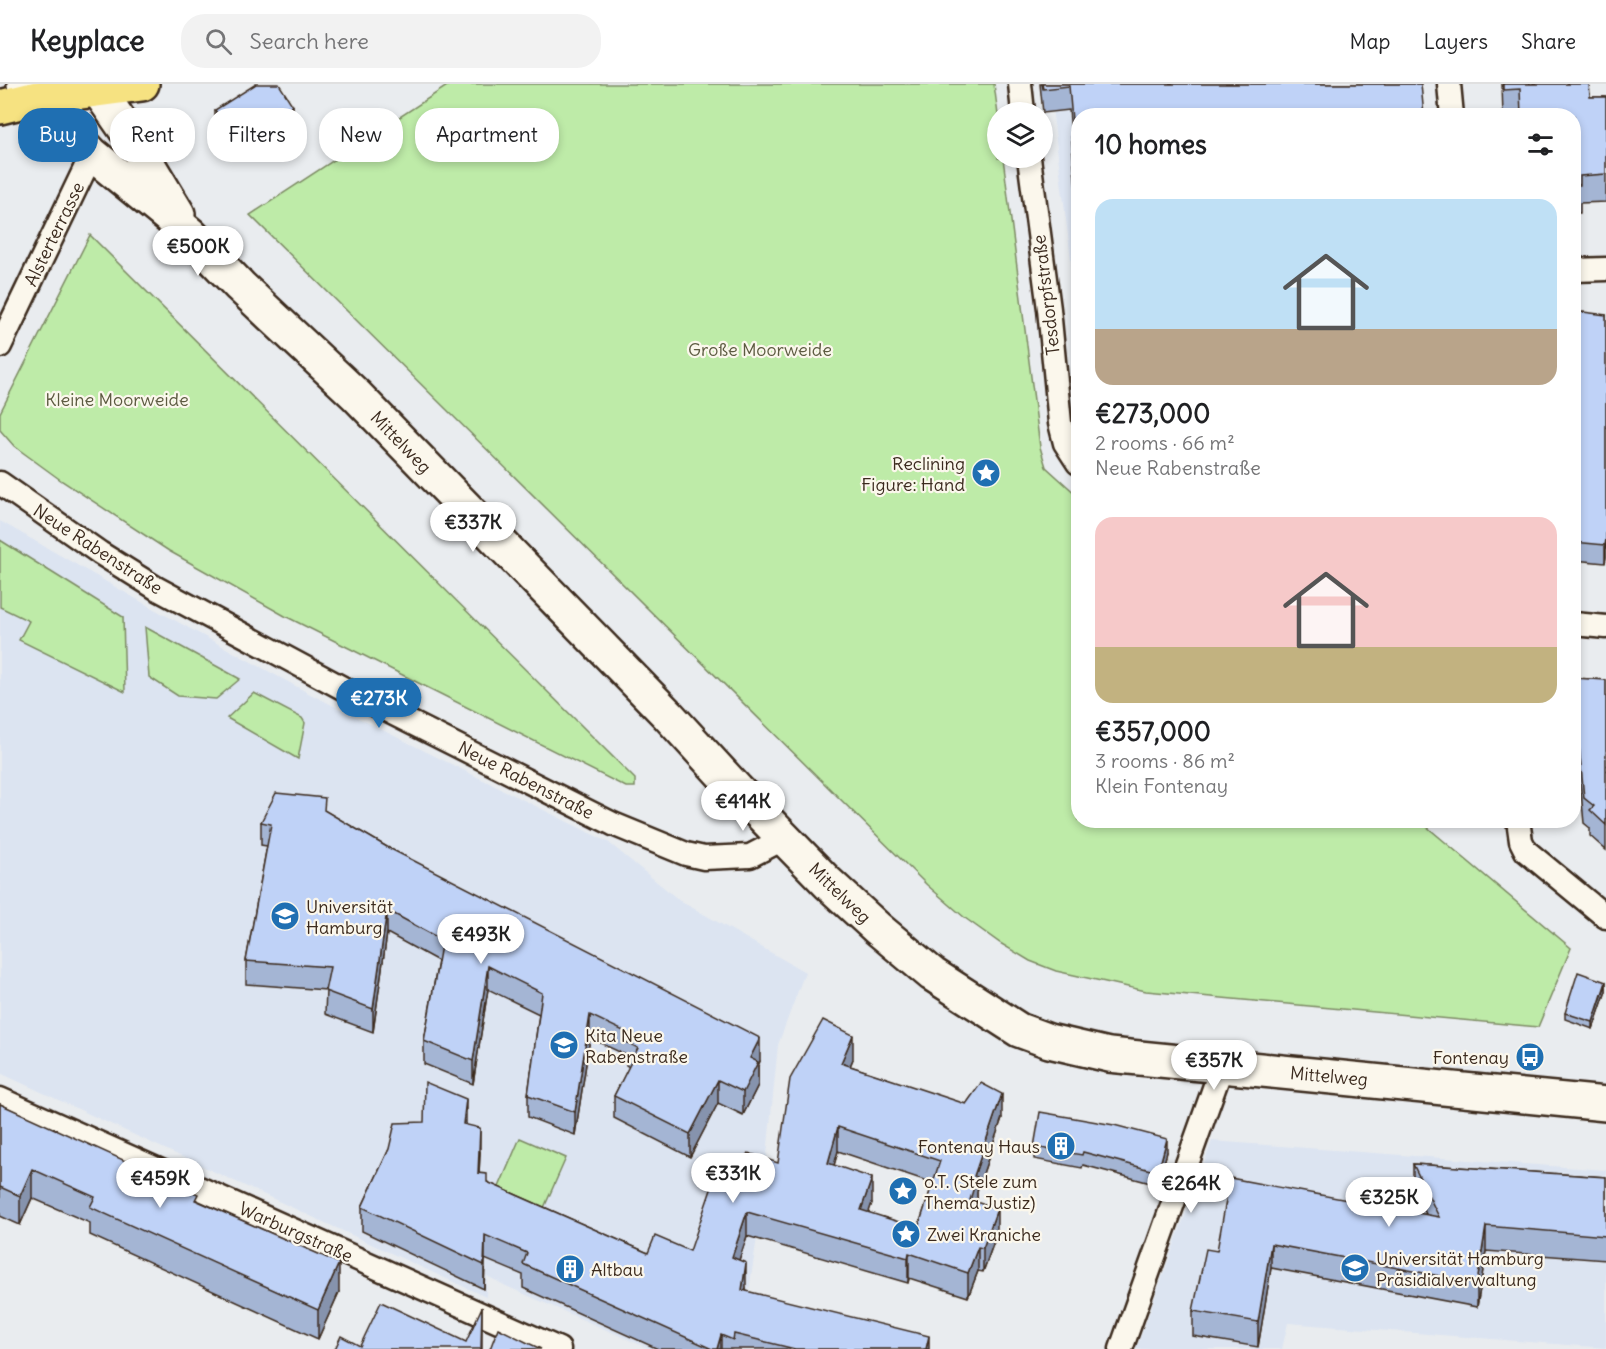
<!DOCTYPE html>
<meta charset="utf-8">
<style>
:root{--surface:#fff;--page:#f2f2f2;--text:#202124;--muted:#757577;--line:#e0e0e0;--accent:#1f6fb2}
body{margin:0;font-family:Delius,sans-serif;background:var(--page);color:var(--text);height:100vh;display:flex;flex-direction:column;font-size:22px;white-space:nowrap}
*{box-sizing:border-box;margin:0}
p{font-size:20px;color:var(--muted)}
.icon{flex:none;width:33px;height:33px;fill:none;stroke:currentColor;stroke-width:2;stroke-linecap:round;stroke-linejoin:round}
.map{position:relative;flex:1;overflow:hidden}
.drawer{position:absolute;left:1071px;top:24px;width:510px;height:720px;display:flex;flex-direction:column;background:var(--surface);border-radius:24px;box-shadow:0 3px 9px #0003}
.drawer>*{flex:none}
.hud{position:absolute;left:18px;top:24px;width:570px;height:54px;display:flex;gap:12px}
.buttons{position:absolute;left:987px;top:18px;display:grid;gap:12px}
.buttons a{display:grid;place-items:center;width:66px;height:66px;border-radius:50%;background:var(--surface);box-shadow:0 3px 9px #0003;font-size:30px}
.price{position:absolute;translate:-50% -51px;padding:0 14px;border-radius:21px;background:#fff;color:#222;font-size:20px;line-height:39px;filter:drop-shadow(0 2px 3px #0008)}
.price::after{content:'';position:absolute;left:50%;top:36px;width:18px;height:14px;margin-left:-9px;background:inherit;clip-path:polygon(0 0,100% 0,50% 100%)}
.price.current{background:var(--accent);color:#fff}
ul{padding:0;list-style:none}
li{display:grid;align-content:center;gap:12px;height:318px;padding:0 24px}
li span{display:grid;place-items:center;height:186px;border-radius:18px;color:#555}
li>.icon{margin-inline-start:auto}
span .icon{width:108px;height:108px;fill:#fffc;stroke-width:1}
li b{font-size:26px}
h2{display:flex;justify-content:space-between;align-items:center;height:72px;padding:0 24px;font-size:26px}
.pill{padding:0 21px;border-radius:24px;background:var(--surface);box-shadow:0 3px 9px #0003;font-size:21px;line-height:54px}
.pill.current{background:var(--accent);color:#fff}
header{display:flex;align-items:center;gap:36px;box-sizing:border-box;height:84px;padding:0 30px;background:var(--surface);border-bottom:2px solid var(--line)}
header strong{font-size:28px}
nav{display:flex;gap:33px;margin-inline-start:auto;font-size:21px}
.search{width:420px;height:54px;background:var(--page);display:flex;align-items:center;gap:15px;box-sizing:border-box;padding:0 21px;border-radius:24px;color:var(--muted);font-size:22px}
.map>svg:first-child{display:block}
.built{fill:#dce4f1}
.green{fill:#beeba8;stroke:#7c8a63;stroke-width:1.5}
.lines{fill:none;stroke-linecap:round;stroke-linejoin:round}
.street-casing{stroke:#3b2a1e;stroke-width:27}
.secondary-casing{stroke:#3b2a1e;stroke-width:38}
.primary-casing{stroke:#3b2a1e;stroke-width:38}
.street{stroke:#fbf7ec;stroke-width:22}
.secondary{stroke:#fbf7ec;stroke-width:33}
.primary{stroke:#f6e281;stroke-width:33}
.wall{fill:#a4b5d4;stroke:#3b2a1e;stroke-width:1.5;fill-rule:evenodd}
.shaded-wall{fill:#8693ad;stroke:#3b2a1e;stroke-width:1.5}
.building{fill:#bfd2f7;stroke:#3b2a1e;stroke-width:1.5;fill-rule:evenodd}
.labels{text-anchor:middle;dominant-baseline:central;stroke-width:4.5;stroke-linejoin:round;paint-order:stroke}
.street-label{font-size:18px;fill:#3b2a1e;stroke:#fbf7ec}
.park-label{font-size:18px;fill:#5c5a40;stroke:#fbf7ec}
.poi-label{font-size:18px;fill:#3b2a1e;stroke:#fbf7ec;text-anchor:start}
</style>
<header>
<strong>Keyplace</strong>
<div class="search"><svg class="icon" aria-label="search" viewBox="0 0 24 24"><circle cx="10" cy="10" r="6"/><path d="M15 15l6 6"/></svg>Search here</div>
<nav><a>Map</a><a>Layers</a><a>Share</a></nav>
</header>
<div class="map">
<svg width="1606" height="1265" viewBox="0 0 1606 1265">
<rect width="100%" height="100%" fill="#e9ecef"/>
<filter id="ink" filterUnits="userSpaceOnUse"><feTurbulence type="fractalNoise" baseFrequency=".0167" numOctaves="2"/><feDisplacementMap in="SourceGraphic" scale="12" xChannelSelector="R" yChannelSelector="G"/><feConvolveMatrix kernelMatrix="1 2 1 2 8 2 1 2 1" color-interpolation-filters="sRGB"/></filter>
<g filter="url(#ink)">
<g class="built">
<polygon points="1049,0 1078,32 1078,231"/>
<polygon points="0,437 154,525 312,611 608,758 679,816 805,888 778,961 762,1121 740,1265 650,1265 506,1202 487,1192 486,1213 0,989"/>
<polygon points="1212,1057 1606,1086 1606,1264 1288,1239 1282,1265 1136,1265"/>
</g>
<g class="green">
<polygon points="450,0 994,0 998,31 998,74 1003,74 1040,363 1046,383 1078,412 1078,736 1420,737 1571,864 1538,943 1146,907 1056,887 1030,877 1000,859 965,834 927,801 250,131"/>
<polygon points="90,151 635,695 635,703 626,703 285,532 169,467 62,397 14,362 0,346 0,329"/>
<polygon points="0,456 123,533 125,608 19,556 29,537 0,523"/>
<polygon points="145,543 240,595 216,615 178,612 149,593"/>
<polygon points="254,609 302,634 305,639 298,675 227,634"/>
<polygon points="520,1054 566,1074 535,1144 490,1124"/>
</g>
<g class="lines">
<g class="street-casing">
<g id="street">
<polyline points="1020,0 1023,28"/>
<polyline points="1449,0 1452,32"/>
<polyline points="1029,74 1049,225 1060,339 1065,359 1078,379"/>
<polyline points="1574,186 1606,185"/>
<polyline points="0,262 92,70"/>
<polyline points="0,399 100,469 156,504 350,608 613,740 686,770 704,774 750,772 785,754"/>
<polyline points="1574,540 1606,543"/>
<polyline points="1518,736 1521,757 1526,767 1606,833"/>
<polyline points="0,1015 559,1265"/>
<polyline points="1121,1265 1222,982"/>
</g>
</g>
<g class="secondary-casing">
<g id="secondary">
<polyline points="24,0 92,70 190,150 240,202 356,311 668,631 737,706 828,799 877,844 932,890 1019,946 1049,957 1109,971 1606,1020"/>
<polyline points="94,0 137,62 178,130"/>
</g>
</g>
<g class="primary-casing">
<polyline id="primary" points="0,23 37,14 142,0"/>
</g>
<use href="#street" class="street"/>
<use href="#secondary" class="secondary"/>
<use href="#primary" class="primary"/>
</g>
<g class="wall">
<polygon points="1040,0 1421,0 1078,32 1078,128 1069,26 1043,29"/>
<polygon points="1502,0 1589,0 1590,13 1606,13 1606,118 1580,119 1580,129 1574,129 1574,32 1503,32"/>
<polygon points="215,26 293,29 236,66 215,33"/>
<polygon points="1574,229 1606,231 1606,473 1605,479 1574,476"/>
<polygon points="1574,594 1606,596 1606,766 1590,752 1590,744 1584,739 1574,634"/>
<polygon points="325,727 387,763 760,977 758,982 758,1001 743,1031 718,1019 690,1073 614,1034 614,1012 629,983 626,981 626,971 590,954 575,1051 528,1033 528,1011 539,930 488,905 473,1000 424,980 424,957 438,877 387,849 373,948 325,930 326,906 246,900 246,877 267,762 261,761 261,738"/>
<polygon points="1606,898 1606,907 1593,945 1565,935 1565,929"/>
<path d="M853,975L850,982L1002,1034L977,1107V1119L997,1149L983,1188L978,1187L968,1213L909,1194L908,1199L747,1152L739,1176L746,1204V1207L929,1265H658L523,1204V1191L485,1175L484,1205L362,1147V1123L389,1065L465,1041L480,1068L479,1089L487,1098L648,1169L690,1167L733,1096L778,1079ZM838,1067L933,1099L918,1144L868,1129L872,1119L834,1081Z"/>
<polygon points="0,1020 198,1118 339,1208 318,1255 90,1151 90,1139 32,1114 20,1141 0,1132"/>
<polygon points="1034,1063 1167,1068 1158,1101 1083,1081 1082,1084 1034,1075"/>
<polygon points="1413,1080 1606,1093 1606,1176 1486,1167 1477,1223 1271,1184 1258,1263 1193,1252 1193,1227 1217,1167 1426,1130 1413,1104"/>
</g>
<g class="shaded-wall">
<polygon points="293,22 293,29 236,66 236,59"/>
<polygon points="1606,455 1606,473 1605,479 1605,461"/>
<polygon points="387,826 387,849 373,948 373,925"/>
<polygon points="488,882 488,905 473,1000 473,977"/>
<polygon points="1606,900 1606,907 1593,945 1593,938"/>
<polygon points="590,931 590,954 575,1051 575,1028"/>
<polygon points="853,951 853,975 841,1003 841,979"/>
<polygon points="760,954 760,977 758,982 758,1001 743,1031 743,1008 750,974"/>
<polygon points="718,996 718,1019 690,1073 690,1050"/>
<polygon points="1002,1010 1002,1034 977,1107 977,1117 970,1140 970,1116 974,1092"/>
<polygon points="466,1015 466,1040 463,1064 463,1040"/>
<polygon points="838,1043 838,1067 828,1103 828,1079"/>
<polygon points="480,1044 480,1068 478,1113 478,1089"/>
<polygon points="1167,1055 1167,1068 1158,1101 1158,1088"/>
<polygon points="32,1085 32,1114 20,1141 20,1112"/>
<polygon points="872,1094 872,1119 861,1151 861,1126"/>
<polygon points="997,1125 997,1149 983,1188 983,1164"/>
<polygon points="747,1128 747,1152 732,1197 732,1173"/>
<polygon points="1486,1142 1486,1167 1477,1223 1477,1199"/>
<polygon points="485,1151 485,1175 484,1205 484,1181"/>
<polygon points="1271,1160 1271,1184 1258,1263 1258,1238"/>
<polygon points="978,1163 978,1187 968,1213 968,1189"/>
<polygon points="909,1169 909,1194 908,1199 908,1174"/>
<polygon points="339,1179 339,1208 318,1255 318,1226"/>
<polygon points="746,1179 746,1204 742,1230 742,1206"/>
<polygon points="482,1223 482,1265 481,1265"/>
<polygon points="721,1251 721,1265 717,1265"/>
<polygon points="929,1252 929,1265 926,1265"/>
</g>
<g class="building">
<polygon points="256,0 279,0 293,22 236,59 215,26"/>
<polygon points="1042,0 1421,0 1424,32 1078,32 1078,104 1069,2 1043,5"/>
<polygon points="1503,0 1589,0 1590,13 1606,13 1606,90 1580,92 1580,101 1574,101 1574,32 1521,32 1520,5 1503,6"/>
<polygon points="1583,228 1606,231 1606,455 1605,461 1574,458 1574,229"/>
<polygon points="1574,594 1606,596 1606,741 1590,726 1594,722 1584,714 1574,609"/>
<polygon points="276,709 325,714 324,726 387,763 760,954 750,974 758,978 743,1008 718,996 690,1050 614,1012 638,964 626,958 630,950 590,931 575,1028 528,1011 542,909 488,882 473,977 424,957 442,856 387,826 373,925 325,907 330,883 246,877 271,740 261,738"/>
<polygon points="1578,888 1606,898 1593,938 1565,929"/>
<path d="M823,936L853,951L841,979L966,1020L981,999L1002,1010L974,1092L977,1093L970,1116L997,1125L983,1164L978,1163L968,1189L909,1169L908,1174L747,1128L732,1173L746,1179L742,1206L929,1252L926,1265H795L734,1250L733,1256L721,1251L717,1265H712L523,1180L527,1169L485,1151L484,1181L362,1123L389,1065L395,1039L424,1038L425,998L466,1015L463,1040L480,1044L478,1089L487,1090V1098L648,1169L655,1152L690,1167L717,1088L733,1096L748,1069L778,1079L790,995ZM838,1043L940,1077L918,1144L861,1126L872,1094L828,1079Z"/>
<polygon points="0,1020 198,1110 195,1116 339,1179 318,1226 90,1123 95,1113 32,1085 20,1112 0,1103"/>
<polygon points="1040,1028 1114,1041 1167,1055 1158,1088 1083,1068 1082,1071 1034,1063"/>
<polygon points="1413,1080 1606,1093 1606,1152 1486,1142 1477,1199 1271,1160 1258,1238 1193,1227 1206,1165 1217,1167 1230,1094 1439,1133"/>
<polygon points="381,1218 466,1258 482,1223 481,1265 335,1265 341,1252 360,1262"/>
<polygon points="498,1244 528,1259 541,1265 490,1265"/>
</g>
</g>
<defs>
<g id="sight-disc" transform="scale(1.5)"><circle r="9.5" fill="#1f6fb2" stroke="#fbf7ec"/><path d="M0-6L1.8-2.2L6-1.7L2.9 1.2L3.7 5.4L0 3.3L-3.7 5.4L-2.9 1.2L-6-1.7L-1.8-2.2Z" fill="#fff"/></g>
<g id="university-disc" transform="scale(1.5)"><circle r="9.5" fill="#1f6fb2" stroke="#fbf7ec"/><path d="M0-5L7-2L0 1L-7-2ZM-4 1L0 2.5L4 1V4Q0 6-4 4Z" fill="#fff"/></g>
<g id="school-disc" transform="scale(1.5)"><circle r="9.5" fill="#1f6fb2" stroke="#fbf7ec"/><path d="M0-5L7-2L0 1L-7-2ZM-4 1L0 2.5L4 1V4Q0 6-4 4Z" fill="#fff"/></g>
<g id="bus-disc" transform="scale(1.5)"><circle r="9.5" fill="#1f6fb2" stroke="#fbf7ec"/><path d="M-5-6H5V4H4V6H2V4H-2V6H-4V4H-5ZM-3.5-4V0h7V-4ZM-3.5 1.2v1.5H-2V1.2ZM2 1.2v1.5H3.5V1.2Z" fill="#fff"/></g>
<g id="building-disc" transform="scale(1.5)"><circle r="9.5" fill="#1f6fb2" stroke="#fbf7ec"/><path d="M-4-6H4V6H1V3H-1V6H-4ZM-2.5-4.3h1.7v1.8h-1.7ZM.8-4.3h1.7v1.8H.8ZM-2.5-1h1.7V.8h-1.7ZM.8-1h1.7V.8H.8Z" fill="#fff"/></g>
</defs>
<g fill-rule="evenodd">
<use href="#sight-disc" x="986" y="389"/>
<use href="#university-disc" x="285" y="832"/>
<use href="#school-disc" x="564" y="961"/>
<use href="#bus-disc" x="1530" y="973"/>
<use href="#building-disc" x="1061" y="1062"/>
<use href="#sight-disc" x="903" y="1107"/>
<use href="#sight-disc" x="906" y="1150"/>
<use href="#university-disc" x="1355" y="1184"/>
<use href="#building-disc" x="570" y="1185"/>
</g>
<g class="labels">
<g class="street-label">
<text transform="translate(54 150) rotate(-64)">Alsterterrasse</text>
<text transform="translate(1046 211) rotate(-97)">Tesdorpfstraße</text>
<text transform="translate(401 358) rotate(46)">Mittelweg</text>
<text transform="translate(98 465) rotate(33)">Neue Rabenstraße</text>
<text transform="translate(526 696) rotate(27)">Neue Rabenstraße</text>
<text transform="translate(840 809) rotate(44)">Mittelweg</text>
<text transform="translate(1329 992) rotate(5)">Mittelweg</text>
<text transform="translate(296 1148) rotate(24)">Warburgstraße</text>
</g>
<g class="park-label">
<text x="760" y="265">Große Moorweide</text>
<text x="117" y="315">Kleine Moorweide</text>
</g>
<g class="poi-label">
<text x="965" y="379" text-anchor="end">Reclining<tspan x="965" dy="21">Figure: Hand</tspan></text>
<text x="306" y="822">Universität<tspan x="306" dy="21">Hamburg</tspan></text>
<text x="585" y="951">Kita Neue<tspan x="585" dy="21">Rabenstraße</tspan></text>
<text x="1509" y="973" text-anchor="end">Fontenay</text>
<text x="1040" y="1062" text-anchor="end">Fontenay Haus</text>
<text x="924" y="1097">o.T. (Stele zum<tspan x="924" dy="21">Thema Justiz)</tspan></text>
<text x="927" y="1150">Zwei Kraniche</text>
<text x="1376" y="1174">Universität Hamburg<tspan x="1376" dy="21">Präsidialverwaltung</tspan></text>
<text x="591" y="1185">Altbau</text>
</g>
</g>
</svg>
<div class="buttons">
<a><svg class="icon" aria-label="layers" viewBox="0 0 24 24"><path d="M12 4l9 5-9 5-9-5zM3 14l9 5 9-5"/></svg></a>
</div>
<b class="price" style="left:198px;top:193px">€500K</b>
<b class="price" style="left:473px;top:469px">€337K</b>
<b class="price current" style="left:379px;top:645px">€273K</b>
<b class="price" style="left:743px;top:748px">€414K</b>
<b class="price" style="left:481px;top:881px">€493K</b>
<b class="price" style="left:1214px;top:1007px">€357K</b>
<b class="price" style="left:733px;top:1120px">€331K</b>
<b class="price" style="left:160px;top:1125px">€459K</b>
<b class="price" style="left:1191px;top:1130px">€264K</b>
<b class="price" style="left:1389px;top:1144px">€325K</b>
<div class="hud">
<a class="pill current">Buy</a>
<a class="pill">Rent</a>
<a class="pill">Filters</a>
<a class="pill">New</a>
<a class="pill">Apartment</a>
</div>
<section class="drawer">
<h2>10 homes<svg class="icon" aria-label="filters" viewBox="0 0 24 24"><path d="M4 7h16M4 17h16"/><circle cx="9" cy="7" r="2"/><circle cx="15" cy="17" r="2"/></svg></h2>
<ul>
<li><span style="background:linear-gradient(#bfe0f5 70%,#b9a48a 0)"><svg class="icon" aria-label="home" viewBox="0 0 24 24"><path d="M3 11l9-7 9 7M6 9v11h12V9"/></svg></span><div><b>€273,000</b><p>2 rooms · 66 m²</p><p>Neue Rabenstraße</p></div></li>
<li><span style="background:linear-gradient(#f6c9c9 70%,#c2b280 0)"><svg class="icon" aria-label="home" viewBox="0 0 24 24"><path d="M3 11l9-7 9 7M6 9v11h12V9"/></svg></span><div><b>€357,000</b><p>3 rooms · 86 m²</p><p>Klein Fontenay</p></div></li>
</ul>
</section>
</div>
